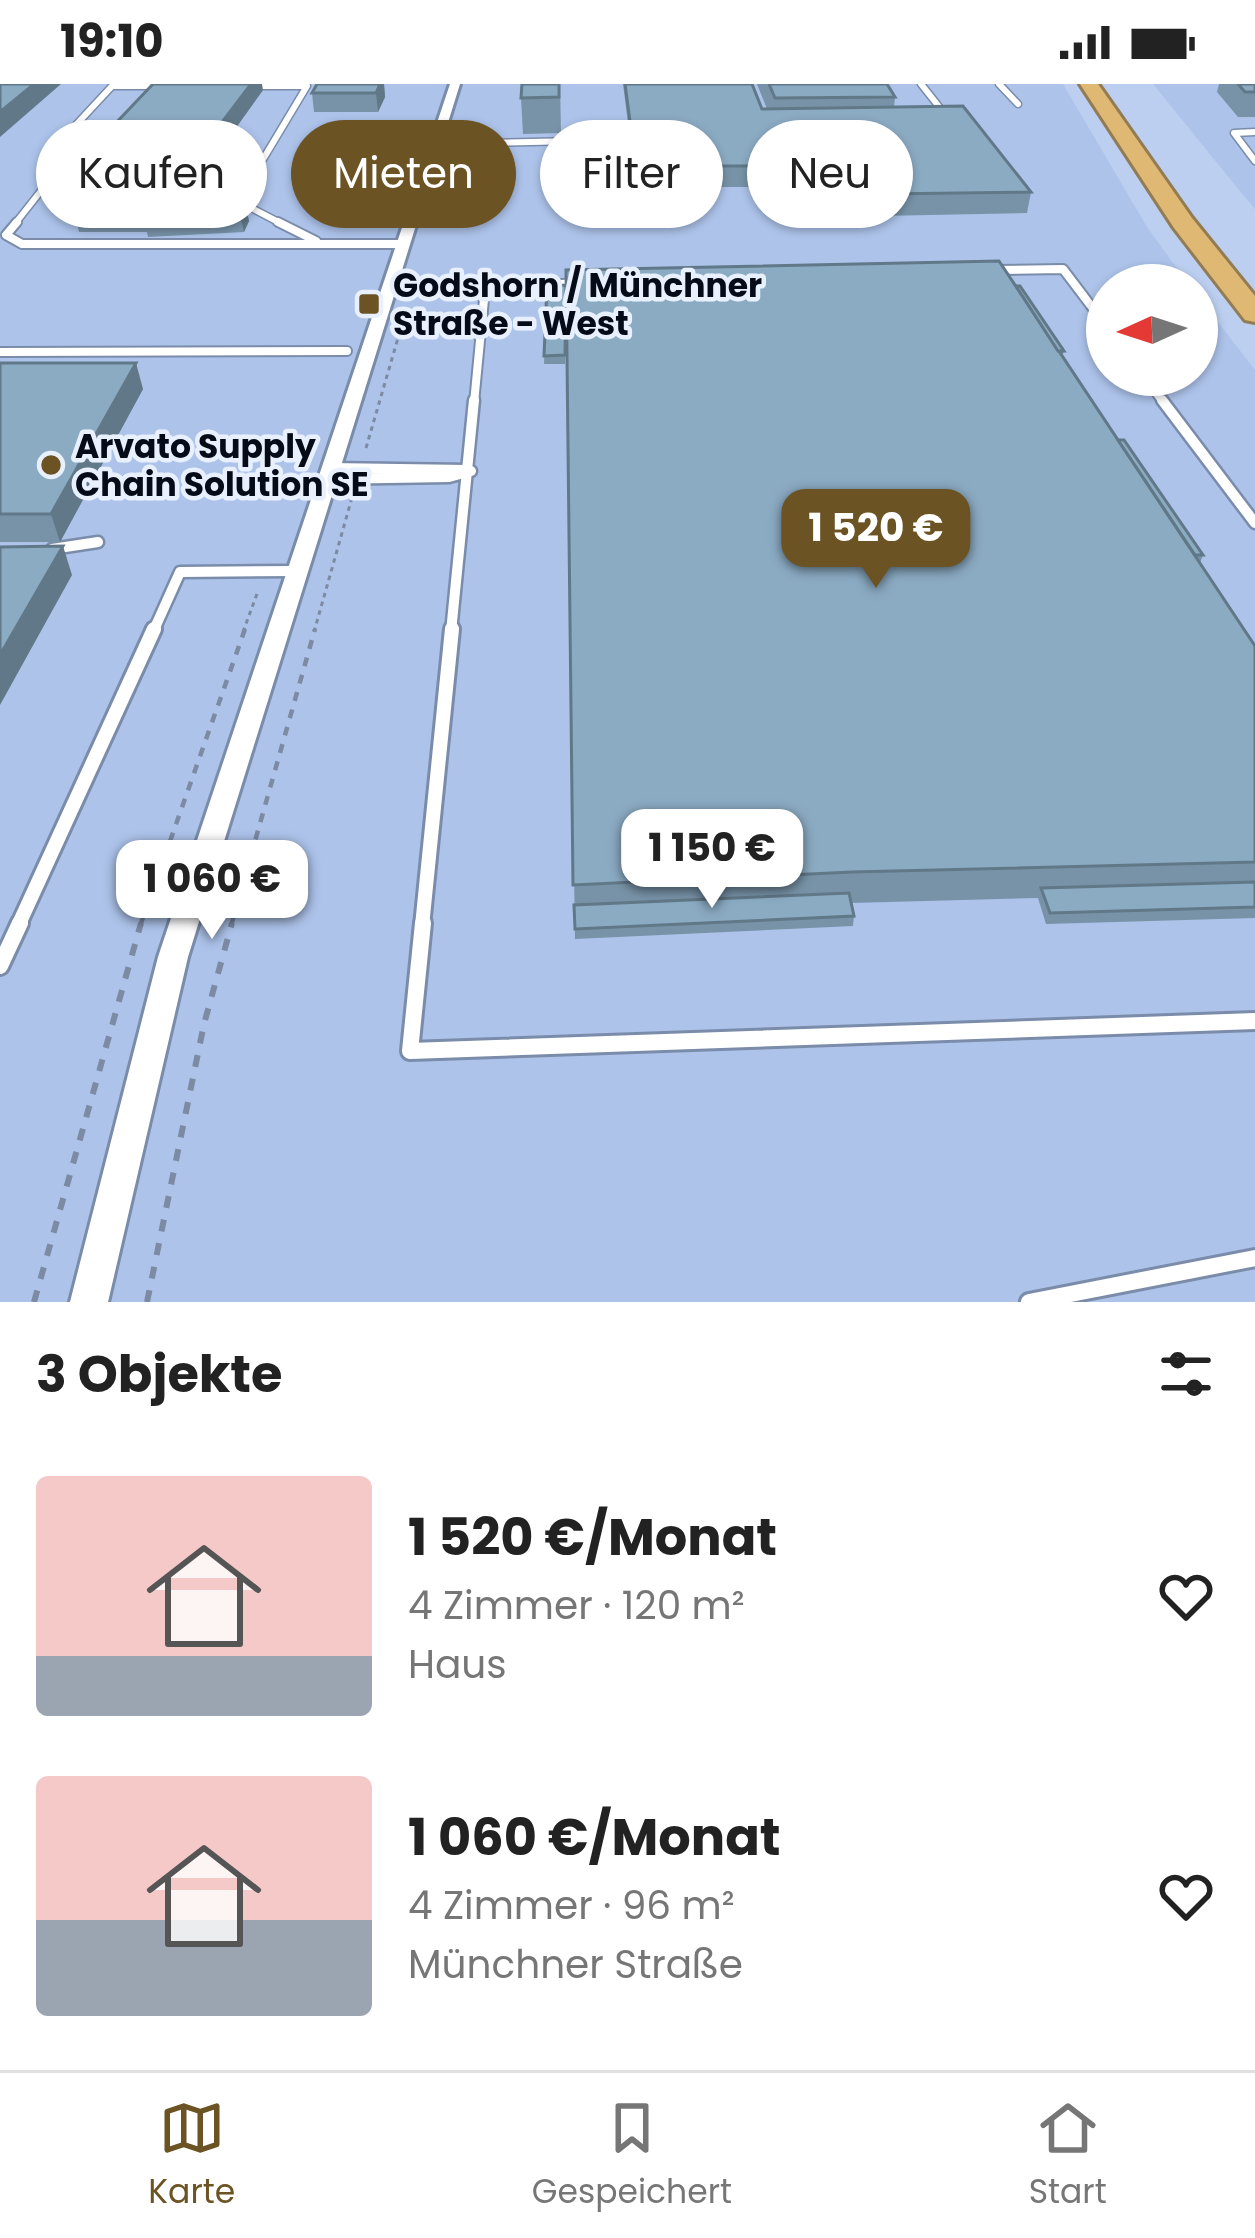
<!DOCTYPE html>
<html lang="de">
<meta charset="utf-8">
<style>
:root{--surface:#fff;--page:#f2f2f2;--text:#222;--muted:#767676;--line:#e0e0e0;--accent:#6c5324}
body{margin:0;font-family:Poppins,sans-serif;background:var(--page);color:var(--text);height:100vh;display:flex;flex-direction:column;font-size:45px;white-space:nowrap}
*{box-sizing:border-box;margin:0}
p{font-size:39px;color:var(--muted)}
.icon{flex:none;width:66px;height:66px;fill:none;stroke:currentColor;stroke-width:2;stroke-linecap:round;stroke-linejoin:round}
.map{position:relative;height:1218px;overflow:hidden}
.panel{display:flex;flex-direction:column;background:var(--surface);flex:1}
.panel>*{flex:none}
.guide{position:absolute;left:36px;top:36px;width:1185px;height:108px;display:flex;gap:24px}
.needle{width:78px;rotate:267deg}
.controls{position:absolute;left:1086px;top:180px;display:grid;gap:24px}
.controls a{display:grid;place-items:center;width:132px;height:132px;border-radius:50%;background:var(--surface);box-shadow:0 3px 9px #0004;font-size:60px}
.price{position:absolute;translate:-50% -102px;padding:0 27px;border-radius:24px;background:#fff;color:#222;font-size:39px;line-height:78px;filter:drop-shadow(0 3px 6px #0008)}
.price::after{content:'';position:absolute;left:50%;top:72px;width:36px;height:27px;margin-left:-18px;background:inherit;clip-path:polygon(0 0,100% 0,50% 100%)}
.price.current{background:var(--accent);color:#fff}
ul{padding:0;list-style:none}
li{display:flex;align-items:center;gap:36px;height:300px;padding:0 36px}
li span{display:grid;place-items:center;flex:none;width:336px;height:240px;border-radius:12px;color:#555}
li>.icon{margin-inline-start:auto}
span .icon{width:144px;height:144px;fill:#fffc;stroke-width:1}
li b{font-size:51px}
h2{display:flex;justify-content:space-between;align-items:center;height:144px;padding:0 36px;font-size:51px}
.pill{padding:0 42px;border-radius:54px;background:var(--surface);box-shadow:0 3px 9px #0004;font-size:42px;line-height:108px}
.pill.current{background:var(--accent);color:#fff}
.status{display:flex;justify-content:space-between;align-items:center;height:84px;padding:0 60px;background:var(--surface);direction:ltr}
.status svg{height:33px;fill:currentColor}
.tabs{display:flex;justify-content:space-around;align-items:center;height:168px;border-top:3px solid var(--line);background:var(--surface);font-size:33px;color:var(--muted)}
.tabs a{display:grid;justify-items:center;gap:6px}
.tabs .current{color:var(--accent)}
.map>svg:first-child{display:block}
.built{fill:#adc3ea}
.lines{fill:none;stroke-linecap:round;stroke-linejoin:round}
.service-far4-casing{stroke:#7a8caa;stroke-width:9}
.service-far3-casing{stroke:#7a8caa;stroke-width:12}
.service-far2-casing{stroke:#7a8caa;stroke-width:15}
.service-far1-casing{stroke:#7a8caa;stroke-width:20}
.service-casing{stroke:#7a8caa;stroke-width:22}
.minor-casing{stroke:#7a8caa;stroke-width:6}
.motorway-casing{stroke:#937c53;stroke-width:6}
.path-far2{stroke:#7c8aa3;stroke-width:3;stroke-dasharray:4.5 4.5;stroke-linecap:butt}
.path-far1{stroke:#7c8aa3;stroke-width:4.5;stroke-dasharray:9 9;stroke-linecap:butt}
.path{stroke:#7c8aa3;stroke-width:6;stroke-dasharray:12 12;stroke-linecap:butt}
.service-far4{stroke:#fff;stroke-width:6}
.service-far3{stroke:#fff;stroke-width:8}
.service-far2{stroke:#fff;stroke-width:10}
.service-far1{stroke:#fff;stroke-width:14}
.service{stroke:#fff;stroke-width:16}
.minor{fill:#fff;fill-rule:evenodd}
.motorway{fill:#dfb974;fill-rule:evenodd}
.wall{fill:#7893a8}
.shaded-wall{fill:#617888}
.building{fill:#8babc3;stroke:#617888;stroke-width:3}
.poi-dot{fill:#6c5324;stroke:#e8f0fd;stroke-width:4.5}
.labels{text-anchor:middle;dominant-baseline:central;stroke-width:9;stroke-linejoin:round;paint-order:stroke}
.far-poi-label{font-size:33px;font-weight:bold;fill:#060c17;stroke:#e8f0fd;text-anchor:start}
</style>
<div class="status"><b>19:10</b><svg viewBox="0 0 49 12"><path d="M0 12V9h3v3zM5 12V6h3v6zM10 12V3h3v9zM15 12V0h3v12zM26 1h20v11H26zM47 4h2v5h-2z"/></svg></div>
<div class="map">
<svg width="1255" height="1218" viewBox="0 0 1255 1218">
<rect width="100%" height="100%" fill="#bccff0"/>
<g class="built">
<polygon points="0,0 1063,0 1147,143 1189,201 1107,201 1107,291 1197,291 1197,211 1255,286 1255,1218 0,1218"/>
<polygon points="1153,0 1255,0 1255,125 1235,101"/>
</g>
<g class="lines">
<g class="service-far4-casing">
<g id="service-far4">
<polyline points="921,0 944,29"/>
<polyline points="999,0 1018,20"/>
<polyline points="113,2 163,2"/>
<polyline points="249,2 307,2 238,117 284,141"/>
<polyline points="1255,48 1234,49 1255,77"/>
<polyline points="436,60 576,57"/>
<polyline points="14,141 59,84 48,71 114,0"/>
</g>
</g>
<g class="service-far3-casing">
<g id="service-far3">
<polyline points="17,138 6,151 22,160 403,160"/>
<polyline points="278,138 316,157"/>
<polyline points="993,186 1063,185 1107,243"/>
<polyline points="0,268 347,267"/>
<polyline points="1143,291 1164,319"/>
<polyline points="474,319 485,205 577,199"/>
</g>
</g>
<g class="service-far2-casing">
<g id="service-far2">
<polyline points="1162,316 1255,439"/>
<polyline points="330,384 467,386"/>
<polyline points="327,395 449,393 471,387"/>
<polyline points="52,465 98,458"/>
<polyline points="153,548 180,488 297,487"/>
<polyline points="451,548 474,316"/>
</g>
</g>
<g class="service-far1-casing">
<g id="service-far1">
<polyline points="18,842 154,545"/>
<polyline points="422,842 452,545"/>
</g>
</g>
<g class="service-casing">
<g id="service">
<polyline points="423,839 410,967 1255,937"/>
<polyline points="0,882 20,839"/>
<polyline points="1029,1218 1255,1174"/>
</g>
</g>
<g class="minor-casing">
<polygon id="minor" points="450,0 460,0 188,873 108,1218 70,1218 158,873"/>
</g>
<g class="motorway-casing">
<polygon id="motorway" points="1080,0 1098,0 1192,134 1255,212 1255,238 1245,236 1174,144"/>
</g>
<g class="path-far2">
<polyline points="366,364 398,254"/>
<polyline points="243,548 258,507"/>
<polyline points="314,548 353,410"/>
</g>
<g class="path-far1">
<polyline points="140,842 245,545"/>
<polyline points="231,842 315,545"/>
</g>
<g class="path">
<polyline points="34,1218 141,839"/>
<polyline points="147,1218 204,940 232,839"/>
</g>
<use href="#service-far4" class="service-far4"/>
<use href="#service-far3" class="service-far3"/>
<use href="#service-far2" class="service-far2"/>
<use href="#service-far1" class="service-far1"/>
<use href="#service" class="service"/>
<use href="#minor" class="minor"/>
<use href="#motorway" class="motorway"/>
</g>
<g class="wall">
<polygon points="317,0 384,0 385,13 378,28 314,28 312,9"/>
<polygon points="560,0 561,49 523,50 521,14"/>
<polygon points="623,0 752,0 762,25 767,25 757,0 887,0 895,13 894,23 1031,108 1027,129 879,132 864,103 636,103"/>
<polygon points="1219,0 1255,0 1255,33 1238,33 1217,8"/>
<polygon points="263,6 188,111 188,115 244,115 249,137 244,148 148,153 147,148 79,148 74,126 60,126 54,104"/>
<polygon points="547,202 1016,202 1064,267 1062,273 1118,356 1203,471 1200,479 1255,562 1255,834 1046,840 1038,814 851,819 854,832 853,842 575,855 566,223 565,280 544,280"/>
<polygon points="0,279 143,305 60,458 0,458"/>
</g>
<g class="shaded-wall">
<polygon points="34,0 61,0 0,53 0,28"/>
<polygon points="251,0 262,0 263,6 188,111 191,125 176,122 172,104"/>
<polygon points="380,0 384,0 385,13 378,28 376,9"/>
<polygon points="244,115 249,137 244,148 239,126"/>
<polygon points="136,279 143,305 60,458 51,430"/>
<polygon points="63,462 72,491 0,621 0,571"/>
</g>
<g class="building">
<polygon points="0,0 34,0 0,28"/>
<polygon points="153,0 251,0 172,104 54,104"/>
<polygon points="317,0 380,0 376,9 312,9"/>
<polygon points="522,0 559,0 559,13 521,14"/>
<polygon points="625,0 752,0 762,25 963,22 1031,108 882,110 866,82 636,82"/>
<polygon points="769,0 887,0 895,13 775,14"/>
<polygon points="1238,0 1255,0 1255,8 1245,8"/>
<polygon points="131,111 188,111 184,115 126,116"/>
<polygon points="244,115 239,126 143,130 146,126 73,126 83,116"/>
<polygon points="999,177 1255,562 1255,778 852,788 573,801 566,186"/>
<polygon points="566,201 565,271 544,272 547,202"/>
<polygon points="1016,202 1020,202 1064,267 1058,267"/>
<polygon points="0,279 136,279 51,430 0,430"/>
<polygon points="1118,356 1124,356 1203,471 1195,471"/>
<polygon points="63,462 0,571 0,463"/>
<polygon points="1255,798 1255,823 1050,829 1041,804"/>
<polygon points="849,809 854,832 575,845 574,821"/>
</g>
<g class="poi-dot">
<rect x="357" y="208" width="24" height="24" rx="6"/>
<circle cx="51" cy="381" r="12"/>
</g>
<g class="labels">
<g class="far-poi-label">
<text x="393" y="201">Godshorn / Münchner<tspan x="393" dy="38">Straße - West</tspan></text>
<text x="75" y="362">Arvato Supply<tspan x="75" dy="38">Chain Solution SE</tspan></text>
</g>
</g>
</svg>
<div class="controls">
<a><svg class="needle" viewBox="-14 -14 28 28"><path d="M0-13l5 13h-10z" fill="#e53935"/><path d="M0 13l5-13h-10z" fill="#767676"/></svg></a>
</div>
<b class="price current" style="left:876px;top:507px">1 520 €</b>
<b class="price" style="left:712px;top:827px">1 150 €</b>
<b class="price" style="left:212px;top:858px">1 060 €</b>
<div class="guide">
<a class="pill">Kaufen</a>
<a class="pill current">Mieten</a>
<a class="pill">Filter</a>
<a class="pill">Neu</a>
</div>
</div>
<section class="panel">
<h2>3 Objekte<svg class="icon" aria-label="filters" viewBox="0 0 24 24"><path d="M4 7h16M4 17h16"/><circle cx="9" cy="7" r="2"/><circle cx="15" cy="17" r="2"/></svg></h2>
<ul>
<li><span style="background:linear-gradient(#f6c9c9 75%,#9aa5b1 0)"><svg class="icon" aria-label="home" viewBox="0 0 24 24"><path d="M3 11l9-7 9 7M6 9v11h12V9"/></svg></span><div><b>1 520 €/Monat</b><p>4 Zimmer · 120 m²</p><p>Haus</p></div><svg class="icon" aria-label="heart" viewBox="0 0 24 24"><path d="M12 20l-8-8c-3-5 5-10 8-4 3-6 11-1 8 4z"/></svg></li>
<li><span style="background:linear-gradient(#f6c9c9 60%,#9aa5b1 0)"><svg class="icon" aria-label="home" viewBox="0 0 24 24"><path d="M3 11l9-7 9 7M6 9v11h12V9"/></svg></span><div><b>1 060 €/Monat</b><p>4 Zimmer · 96 m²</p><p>Münchner Straße</p></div><svg class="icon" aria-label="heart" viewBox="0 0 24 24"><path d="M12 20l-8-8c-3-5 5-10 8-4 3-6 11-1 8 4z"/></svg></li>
</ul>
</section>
<nav class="tabs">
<a class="current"><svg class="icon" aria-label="map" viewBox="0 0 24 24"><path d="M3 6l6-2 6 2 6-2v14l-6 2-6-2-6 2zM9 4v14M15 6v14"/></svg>Karte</a>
<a><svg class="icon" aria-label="saved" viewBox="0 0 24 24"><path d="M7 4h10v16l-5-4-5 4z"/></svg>Gespeichert</a>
<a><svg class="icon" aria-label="home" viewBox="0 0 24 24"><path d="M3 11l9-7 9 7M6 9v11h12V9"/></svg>Start</a>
</nav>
